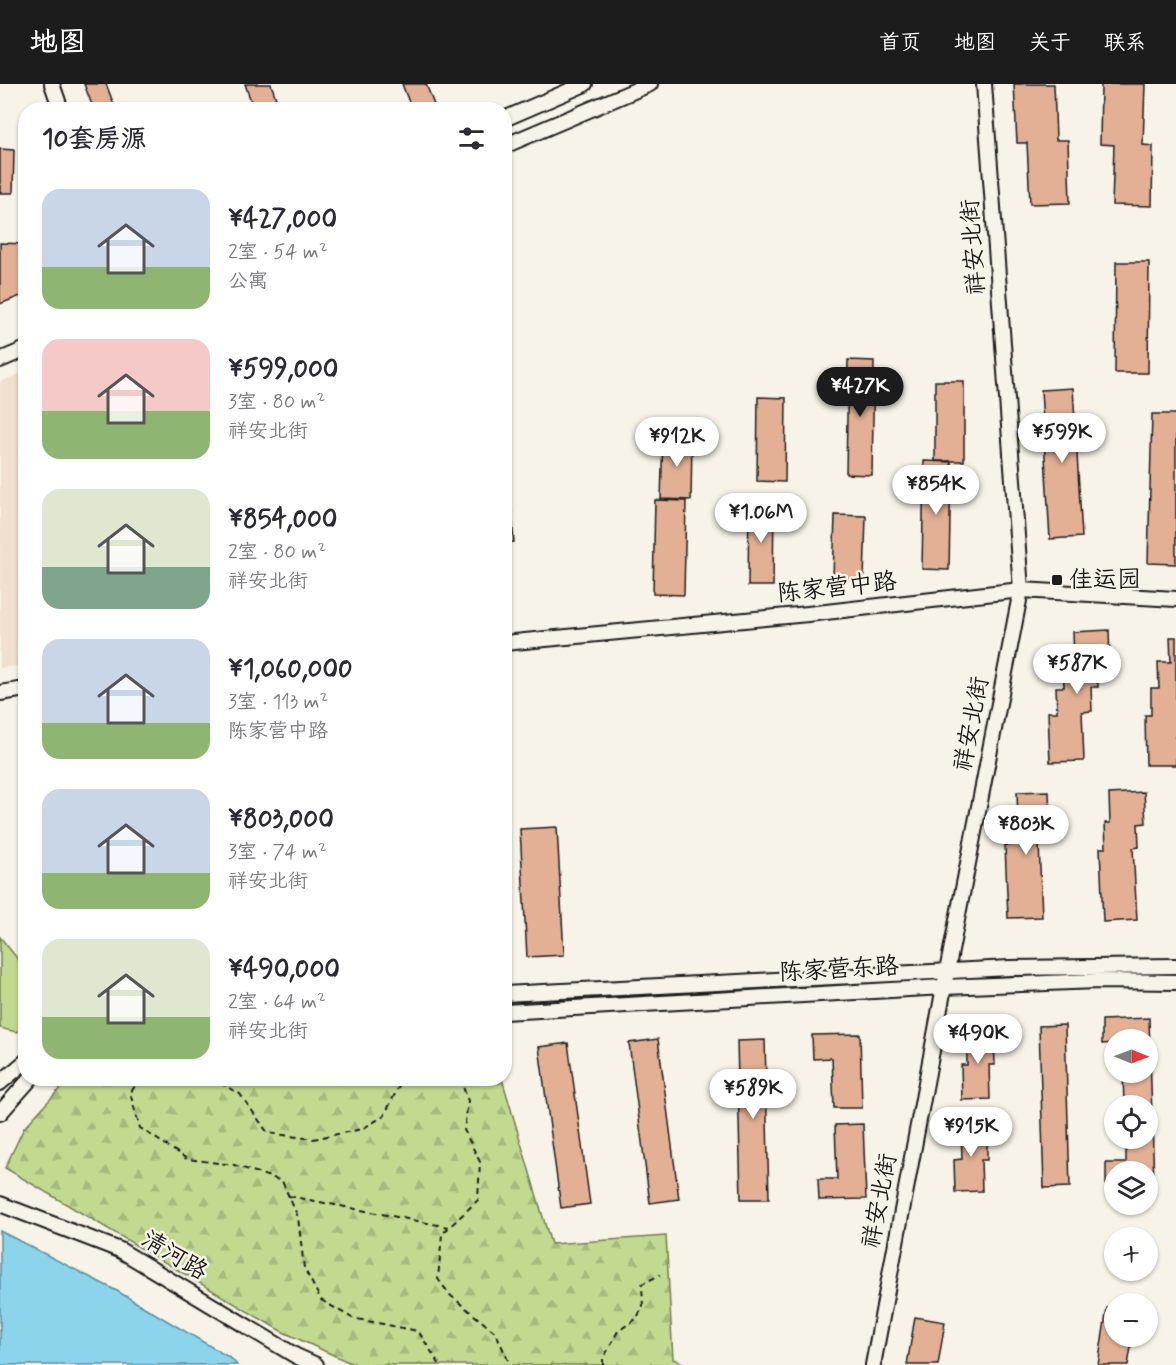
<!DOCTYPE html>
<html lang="zh">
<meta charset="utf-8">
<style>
:root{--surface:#fff;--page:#f7f7f7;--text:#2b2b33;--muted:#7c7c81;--accent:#1c1c1c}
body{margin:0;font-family:Mynerve,"LXGW WenKai TC",sans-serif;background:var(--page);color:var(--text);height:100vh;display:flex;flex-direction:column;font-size:22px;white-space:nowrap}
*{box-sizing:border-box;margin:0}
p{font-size:20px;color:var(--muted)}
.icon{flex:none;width:33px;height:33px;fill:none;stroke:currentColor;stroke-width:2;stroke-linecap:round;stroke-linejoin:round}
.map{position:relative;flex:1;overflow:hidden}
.drawer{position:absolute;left:18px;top:18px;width:494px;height:984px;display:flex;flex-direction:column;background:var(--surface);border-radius:24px;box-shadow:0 2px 4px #0004}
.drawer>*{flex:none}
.needle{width:39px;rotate:91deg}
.controls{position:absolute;left:1104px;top:945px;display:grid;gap:12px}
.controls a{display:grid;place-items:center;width:54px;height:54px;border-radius:50%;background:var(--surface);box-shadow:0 2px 4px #0004;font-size:30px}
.price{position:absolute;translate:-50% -51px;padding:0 14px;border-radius:21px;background:#fff;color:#222;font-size:20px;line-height:39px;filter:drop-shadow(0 2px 3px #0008)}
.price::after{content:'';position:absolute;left:50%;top:36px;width:18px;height:14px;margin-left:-9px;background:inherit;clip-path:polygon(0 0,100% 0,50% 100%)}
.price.active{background:var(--accent);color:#fff}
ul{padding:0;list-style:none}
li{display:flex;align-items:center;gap:18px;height:150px;padding:0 24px}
li span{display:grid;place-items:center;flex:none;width:168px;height:120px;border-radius:18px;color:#555}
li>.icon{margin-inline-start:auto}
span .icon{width:72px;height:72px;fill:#fffc;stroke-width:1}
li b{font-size:26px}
h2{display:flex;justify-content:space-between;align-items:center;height:72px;padding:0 24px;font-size:26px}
header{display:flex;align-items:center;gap:36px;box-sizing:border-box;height:84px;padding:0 30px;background:var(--accent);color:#fff}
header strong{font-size:28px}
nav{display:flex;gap:33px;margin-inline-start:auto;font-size:21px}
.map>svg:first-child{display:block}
.built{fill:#f1dfcf}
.forest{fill:url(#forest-firs);stroke:#6f7b56;stroke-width:1.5}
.park{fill:#c2da90;stroke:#6f7b56;stroke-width:1.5}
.water{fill:#8bd4ec;stroke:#5f8a99;stroke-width:1.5}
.building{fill:#e3b096;stroke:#1c1c1c;stroke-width:1.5}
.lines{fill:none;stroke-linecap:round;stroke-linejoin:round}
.minor-casing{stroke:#1c1c1c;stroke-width:18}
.path{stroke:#1c1c1c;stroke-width:2;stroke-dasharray:6 4.5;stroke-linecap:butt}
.minor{stroke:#f7f3e8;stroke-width:14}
.poi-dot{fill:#1c1c1c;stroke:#f7f3e8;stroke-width:2}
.labels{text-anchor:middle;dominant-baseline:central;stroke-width:5;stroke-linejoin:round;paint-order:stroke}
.street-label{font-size:24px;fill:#1c1c1c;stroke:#f7f3e8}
.poi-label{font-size:24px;fill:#1c1c1c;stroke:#f7f3e8;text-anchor:start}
</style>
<header>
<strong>地图</strong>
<nav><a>首页</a><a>地图</a><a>关于</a><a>联系</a></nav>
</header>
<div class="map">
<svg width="1176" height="1281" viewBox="0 0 1176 1281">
<defs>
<pattern id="forest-firs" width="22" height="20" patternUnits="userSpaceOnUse" patternTransform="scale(1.5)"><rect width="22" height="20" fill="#c2da90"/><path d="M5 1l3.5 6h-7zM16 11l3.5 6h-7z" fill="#a6ba7c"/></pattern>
</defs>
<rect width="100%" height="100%" fill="#f7f3e8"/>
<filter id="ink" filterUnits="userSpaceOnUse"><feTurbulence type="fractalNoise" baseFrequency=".0167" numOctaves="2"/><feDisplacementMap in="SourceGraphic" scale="12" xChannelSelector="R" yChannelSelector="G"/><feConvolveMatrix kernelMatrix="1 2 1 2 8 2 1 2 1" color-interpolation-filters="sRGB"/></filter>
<g filter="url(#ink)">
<polygon class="built" points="25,288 25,581 0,584 0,298"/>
<polygon class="forest" points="79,994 502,995 551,1160 666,1152 673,1275 688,1281 355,1281 281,1247 5,1084 24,1044 63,1001"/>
<polygon class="park" points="0,853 25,884 25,944 16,948 0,944"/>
<polygon class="water" points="0,1147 117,1207 232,1275 237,1281 0,1281"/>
<g class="building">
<polygon points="84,0 106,0 116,26 94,26"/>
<polygon points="245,0 271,0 280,26 254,26"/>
<polygon points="402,0 426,0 436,26 412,26"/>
<polygon points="1014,0 1054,0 1056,56 1068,56 1070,119 1030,120 1027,59 1017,59"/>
<polygon points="1101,0 1145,0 1143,61 1153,62 1152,122 1112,121 1114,61 1100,60"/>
<polygon points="0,65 14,66 13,109 0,109"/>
<polygon points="0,159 26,160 26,210 0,220"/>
<polygon points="1116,178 1149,178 1148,289 1115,289"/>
<polygon points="848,276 874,277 872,391 846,390"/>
<rect x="935" y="297" width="29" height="80"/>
<polygon points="1073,304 1082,453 1050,455 1041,306"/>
<polygon points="758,313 786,314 785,398 757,397"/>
<polygon points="1152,330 1176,330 1176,480 1148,479"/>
<polygon points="663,352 692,353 691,416 661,415"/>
<polygon points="924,377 951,378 949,486 922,485"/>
<polygon points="655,416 686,417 684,511 653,510"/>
<polygon points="749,417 774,418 773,502 748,502"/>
<polygon points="504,422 511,422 514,458 504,459"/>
<polygon points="835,431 866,432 864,495 833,494"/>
<polygon points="1109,546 1110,578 1097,578 1098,603 1091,603 1092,627 1082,628 1084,677 1050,678 1048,628 1057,628 1056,603 1064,603 1063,577 1074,576 1073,548"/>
<polygon points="1170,553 1176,553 1176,681 1146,681 1145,631 1151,631 1151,604 1159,604 1158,578 1171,578"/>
<polygon points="1049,707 1050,735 1043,735 1044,760 1039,760 1042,833 1008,834 1005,761 1012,761 1011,736 1018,736 1017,708"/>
<polygon points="1144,708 1146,739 1138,740 1139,763 1133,764 1137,836 1103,838 1100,764 1106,764 1105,739 1110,739 1109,710"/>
<polygon points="557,743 564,871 527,873 520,745"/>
<polygon points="1149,934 1154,1101 1148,1101 1148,1088 1114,1088 1114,1102 1106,1102 1106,1079 1126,1079 1126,1054 1148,1054 1148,1022 1124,1022 1123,988 1148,988 1148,956 1114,956 1114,959 1102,960 1102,936"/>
<polygon points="1065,941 1070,1103 1044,1104 1039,942"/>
<polygon points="994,946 995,981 989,981 990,1015 962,1016 961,981 967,981 967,947"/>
<polygon points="860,950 862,1024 834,1024 832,974 813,975 812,951"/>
<polygon points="658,955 679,1115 650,1119 629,959"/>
<polygon points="765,956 769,1115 741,1115 737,957"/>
<polygon points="568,959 590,1120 561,1124 539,963"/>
<polygon points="987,1039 987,1076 981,1076 982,1107 955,1108 954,1076 962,1075 961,1040"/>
<polygon points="863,1040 866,1115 819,1116 818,1095 837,1095 835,1041"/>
<polygon points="1107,1224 1114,1225 1114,1252 1133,1252 1128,1281 1098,1281"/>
<polygon points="915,1233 945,1238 938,1281 907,1281"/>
</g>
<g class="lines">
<g class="minor-casing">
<g id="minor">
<polyline points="52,0 61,26"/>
<polyline points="504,35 585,0"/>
<polyline points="504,62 650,0"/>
<polyline points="0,276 26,265"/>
<polyline points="504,559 808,530 1021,506 1176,515"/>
<polyline points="0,609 26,605"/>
<polyline points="504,910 1010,884 1176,882"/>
<polyline points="504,928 944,903 1097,897 1176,898"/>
<polyline points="0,999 26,977"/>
<polyline points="0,1029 31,994"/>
<polyline points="0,1120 120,1166 296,1272 316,1281"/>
<polyline points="873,1281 944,903 1021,506 984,0"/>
</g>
</g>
<g class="path">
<polyline points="141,994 130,1009 140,1044 187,1075 234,1081 282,1097 298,1133 304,1184 321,1216 352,1234 418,1247 440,1281"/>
<polyline points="211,994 240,1010 268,1049 313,1055 362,1045 384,1032 403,994"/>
<polyline points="460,994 468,1017 464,1046 480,1078 478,1116 442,1150 438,1195 450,1211 496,1249 510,1281"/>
<polyline points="289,1112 448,1143"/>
<polyline points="603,1281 603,1275 618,1247 636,1235 643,1223 642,1200 660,1191"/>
</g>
<use href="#minor" class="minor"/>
</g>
</g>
<rect class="poi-dot" x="1051" y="490" width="12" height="12" rx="3"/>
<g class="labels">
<g class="street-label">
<text transform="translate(974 163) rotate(-94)">祥安北街</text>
<text transform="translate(837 504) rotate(-6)">陈家营中路</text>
<text transform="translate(972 640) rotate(-79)">祥安北街</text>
<text transform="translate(839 886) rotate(-3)">陈家营东路</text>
<text transform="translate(880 1117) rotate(-79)">祥安北街</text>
<text transform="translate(174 1172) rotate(31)">清河路</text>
</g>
<g class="poi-label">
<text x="1069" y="496">佳运园</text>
</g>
</g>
</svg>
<div class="controls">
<a><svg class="needle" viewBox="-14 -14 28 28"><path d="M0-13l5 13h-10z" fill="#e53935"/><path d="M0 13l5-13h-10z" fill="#7c7c81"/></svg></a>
<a><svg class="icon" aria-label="locate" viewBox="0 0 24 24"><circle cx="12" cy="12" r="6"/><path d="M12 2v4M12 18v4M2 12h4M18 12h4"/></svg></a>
<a><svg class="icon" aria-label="layers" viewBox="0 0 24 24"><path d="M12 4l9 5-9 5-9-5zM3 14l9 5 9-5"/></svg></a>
<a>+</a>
<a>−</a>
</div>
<b class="price active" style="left:860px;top:334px">¥427K</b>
<b class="price" style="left:1062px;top:380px">¥599K</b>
<b class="price" style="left:677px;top:384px">¥912K</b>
<b class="price" style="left:936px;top:432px">¥854K</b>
<b class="price" style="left:761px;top:460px">¥1.06M</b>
<b class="price" style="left:1077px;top:611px">¥587K</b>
<b class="price" style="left:1026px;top:772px">¥803K</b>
<b class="price" style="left:978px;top:981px">¥490K</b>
<b class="price" style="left:753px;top:1036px">¥589K</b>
<b class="price" style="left:971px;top:1074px">¥915K</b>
<section class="drawer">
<h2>10套房源<svg class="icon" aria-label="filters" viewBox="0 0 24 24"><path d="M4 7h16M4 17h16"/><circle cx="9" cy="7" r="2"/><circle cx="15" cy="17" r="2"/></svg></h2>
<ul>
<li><span style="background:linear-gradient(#c9d6e8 65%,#8fb573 0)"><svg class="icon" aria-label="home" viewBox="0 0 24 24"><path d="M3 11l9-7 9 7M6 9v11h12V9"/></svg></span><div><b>¥427,000</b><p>2室 · 54 m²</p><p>公寓</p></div></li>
<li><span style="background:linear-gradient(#f6c9c9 60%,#8fb573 0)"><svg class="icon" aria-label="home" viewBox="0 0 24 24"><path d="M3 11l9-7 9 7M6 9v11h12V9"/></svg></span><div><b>¥599,000</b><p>3室 · 80 m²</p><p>祥安北街</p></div></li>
<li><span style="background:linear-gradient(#dfe7d0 65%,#7fa58c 0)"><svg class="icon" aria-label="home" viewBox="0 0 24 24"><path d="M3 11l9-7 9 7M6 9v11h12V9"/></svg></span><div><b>¥854,000</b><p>2室 · 80 m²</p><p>祥安北街</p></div></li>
<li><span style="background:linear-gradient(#c9d6e8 70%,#8fb573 0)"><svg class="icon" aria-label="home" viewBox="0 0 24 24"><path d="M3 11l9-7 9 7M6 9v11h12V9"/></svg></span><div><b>¥1,060,000</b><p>3室 · 113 m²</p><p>陈家营中路</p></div></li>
<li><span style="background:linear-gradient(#c9d6e8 70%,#8fb573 0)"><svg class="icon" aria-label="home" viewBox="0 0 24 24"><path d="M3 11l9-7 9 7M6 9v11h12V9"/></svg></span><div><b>¥803,000</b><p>3室 · 74 m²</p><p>祥安北街</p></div></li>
<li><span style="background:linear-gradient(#dfe7d0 65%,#8fb573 0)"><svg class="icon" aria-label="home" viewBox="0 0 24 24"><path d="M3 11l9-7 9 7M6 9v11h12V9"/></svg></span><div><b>¥490,000</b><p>2室 · 64 m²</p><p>祥安北街</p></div></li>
</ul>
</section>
</div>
